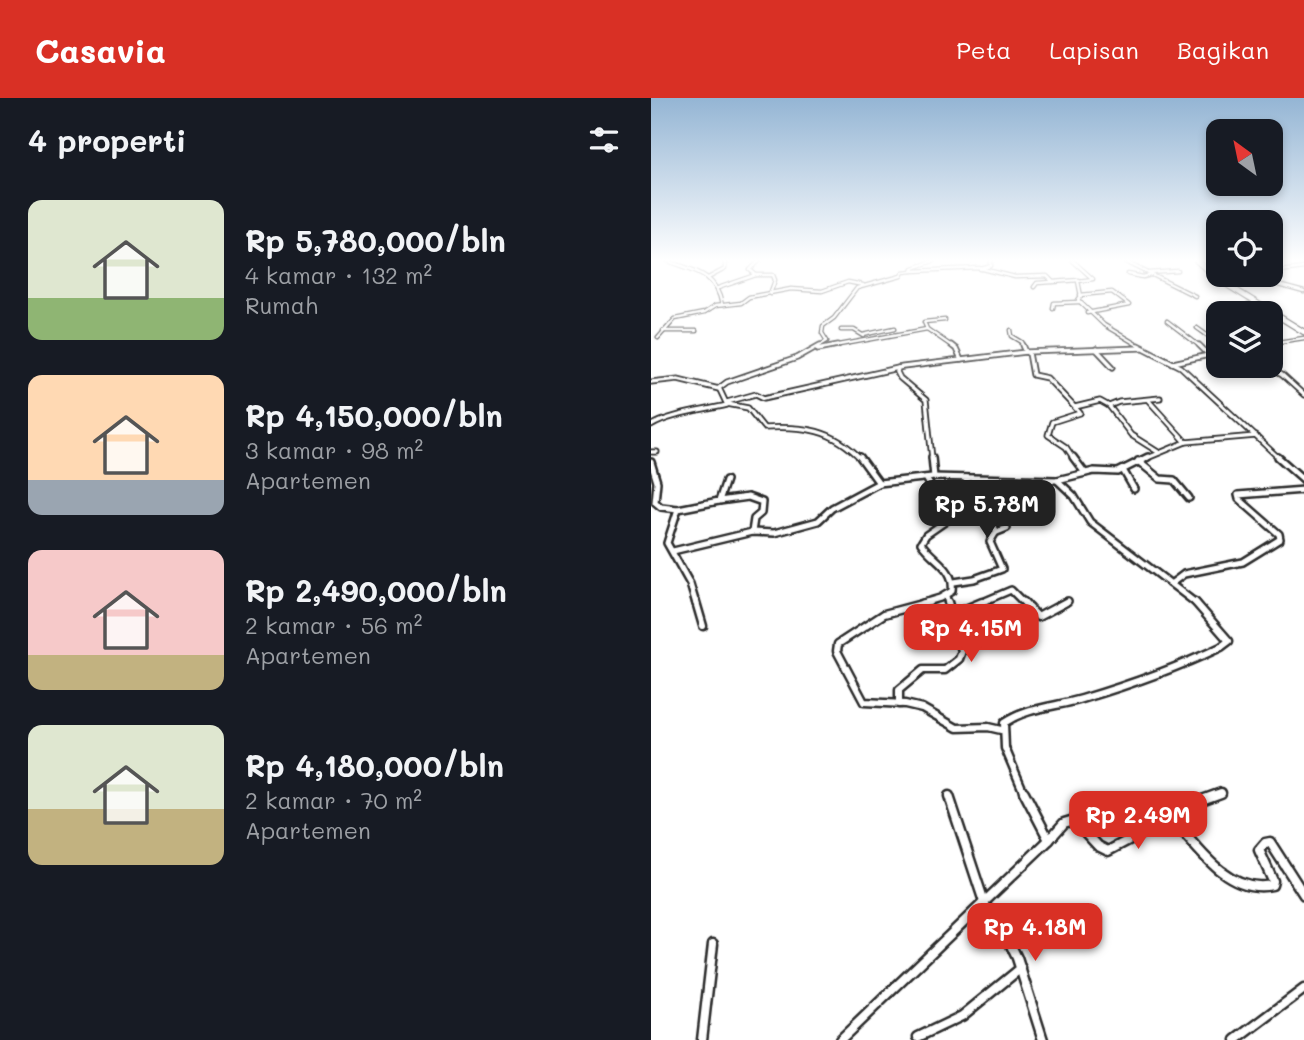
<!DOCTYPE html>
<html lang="id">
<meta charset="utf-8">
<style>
:root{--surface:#171b24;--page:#242831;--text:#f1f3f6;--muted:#9ea1a6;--accent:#d93025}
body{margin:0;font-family:Mali,sans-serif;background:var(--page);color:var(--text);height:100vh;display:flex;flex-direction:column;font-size:26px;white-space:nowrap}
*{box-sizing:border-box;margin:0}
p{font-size:23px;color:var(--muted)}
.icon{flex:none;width:38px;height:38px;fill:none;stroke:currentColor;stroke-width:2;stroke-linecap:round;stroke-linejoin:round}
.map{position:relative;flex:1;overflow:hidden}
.details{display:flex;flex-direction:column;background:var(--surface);width:651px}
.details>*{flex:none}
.needle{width:46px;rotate:327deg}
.buttons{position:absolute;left:555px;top:21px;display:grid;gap:14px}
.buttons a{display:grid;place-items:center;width:77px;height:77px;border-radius:14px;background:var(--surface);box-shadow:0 4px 10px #0003;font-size:35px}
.price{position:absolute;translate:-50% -60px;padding:0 16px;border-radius:14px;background:var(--accent);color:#fff;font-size:23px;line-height:46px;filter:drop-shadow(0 2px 4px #0008)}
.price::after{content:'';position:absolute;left:50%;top:42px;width:21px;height:16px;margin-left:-10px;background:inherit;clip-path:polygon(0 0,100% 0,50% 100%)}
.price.active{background:#222;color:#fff}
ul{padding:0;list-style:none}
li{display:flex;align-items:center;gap:21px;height:175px;padding:0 28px}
li span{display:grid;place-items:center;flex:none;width:196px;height:140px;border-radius:14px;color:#555}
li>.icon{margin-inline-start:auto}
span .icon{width:84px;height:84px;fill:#fffc;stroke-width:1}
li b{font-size:30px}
h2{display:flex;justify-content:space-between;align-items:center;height:84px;padding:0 28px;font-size:30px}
header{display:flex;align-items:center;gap:42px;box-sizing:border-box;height:98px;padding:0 35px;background:var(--accent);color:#fff}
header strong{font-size:33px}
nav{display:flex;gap:38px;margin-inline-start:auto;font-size:24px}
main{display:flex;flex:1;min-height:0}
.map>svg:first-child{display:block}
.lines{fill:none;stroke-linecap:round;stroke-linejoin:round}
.street-far4-casing{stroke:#2b2b2b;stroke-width:5}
.street-far3-casing{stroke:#2b2b2b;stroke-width:7}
.street-far2-casing{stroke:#2b2b2b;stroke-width:10}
.street-far1-casing{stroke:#2b2b2b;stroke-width:11}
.street-casing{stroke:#2b2b2b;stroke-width:13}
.secondary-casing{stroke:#2b2b2b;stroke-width:7}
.street-far4{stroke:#fff;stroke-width:2.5}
.street-far3{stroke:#fff;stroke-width:3.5}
.street-far2{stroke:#fff;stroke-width:5}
.street-far1{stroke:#fff;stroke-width:6}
.street{stroke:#fff;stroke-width:8}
.secondary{stroke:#fff;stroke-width:4.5}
</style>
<header>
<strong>Casavia</strong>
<nav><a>Peta</a><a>Lapisan</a><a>Bagikan</a></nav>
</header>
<main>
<section class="details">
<h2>4 properti<svg class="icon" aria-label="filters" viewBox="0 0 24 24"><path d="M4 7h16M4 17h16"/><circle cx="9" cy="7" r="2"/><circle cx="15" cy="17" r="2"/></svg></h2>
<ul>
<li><span style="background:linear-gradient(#dfe7d0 70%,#8fb573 0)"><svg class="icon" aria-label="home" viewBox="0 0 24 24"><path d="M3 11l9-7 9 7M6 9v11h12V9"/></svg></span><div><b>Rp 5,780,000/bln</b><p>4 kamar · 132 m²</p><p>Rumah</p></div></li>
<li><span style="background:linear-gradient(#ffd9b3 75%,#9aa5b1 0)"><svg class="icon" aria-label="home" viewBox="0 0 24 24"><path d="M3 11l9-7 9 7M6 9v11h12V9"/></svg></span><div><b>Rp 4,150,000/bln</b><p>3 kamar · 98 m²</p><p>Apartemen</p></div></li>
<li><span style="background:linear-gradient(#f6c9c9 75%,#c2b280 0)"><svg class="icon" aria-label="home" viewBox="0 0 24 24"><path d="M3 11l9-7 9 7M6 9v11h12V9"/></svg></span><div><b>Rp 2,490,000/bln</b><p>2 kamar · 56 m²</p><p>Apartemen</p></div></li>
<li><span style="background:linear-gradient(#dfe7d0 60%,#c2b280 0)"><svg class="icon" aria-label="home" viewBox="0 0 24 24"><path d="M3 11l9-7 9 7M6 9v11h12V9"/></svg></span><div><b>Rp 4,180,000/bln</b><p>2 kamar · 70 m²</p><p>Apartemen</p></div></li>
</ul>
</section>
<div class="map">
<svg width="653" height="942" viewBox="0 0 653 942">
<rect width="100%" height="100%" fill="#fff"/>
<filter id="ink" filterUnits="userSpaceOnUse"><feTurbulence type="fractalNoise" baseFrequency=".0143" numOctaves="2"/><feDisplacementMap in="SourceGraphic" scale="14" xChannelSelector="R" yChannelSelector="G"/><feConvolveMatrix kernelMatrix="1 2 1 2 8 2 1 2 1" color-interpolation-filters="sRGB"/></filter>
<g filter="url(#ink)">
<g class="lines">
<g class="street-far4-casing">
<g id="street-far4">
<path d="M17,163C44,173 65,175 71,207"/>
<polyline points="108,163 99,172 105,177 122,177 124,182 119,196"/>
<polyline points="422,163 442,181 427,183 430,198 427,202 453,227 490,249"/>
<polyline points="473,163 544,198"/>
<polyline points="644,163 653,166"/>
<polyline points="330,171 340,168 340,163"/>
<polyline points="261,173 328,170 364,179 396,178 402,184 428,182"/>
<polyline points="620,174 653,170"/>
<polyline points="498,175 527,173"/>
<polyline points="477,176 492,179 500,177"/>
<polyline points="608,177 627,187 653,194"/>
<polyline points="563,179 591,177"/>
<polyline points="57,180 74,171 74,165"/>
<polyline points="383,189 386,185 401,184"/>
<polyline points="67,190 105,177"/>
<polyline points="429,197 461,194 478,207 436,215"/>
<polyline points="564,207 577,209 608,206"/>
<polyline points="402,210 403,205 428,204"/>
<polyline points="516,223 550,249"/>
<polyline points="546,230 560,240"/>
<polyline points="276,231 273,224 294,222"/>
<polyline points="190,232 203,232 213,238"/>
<polyline points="360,232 361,238 371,244 373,249"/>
<polyline points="12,233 45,233"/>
<polyline points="212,237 244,230"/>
<polyline points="7,240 24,221 53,215 64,208 90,205 98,199 140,191 171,193 197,184 212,187"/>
<polyline points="620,245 653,240"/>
<polyline points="166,249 176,243 171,235 172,228 183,220 206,190 250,178 252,174 261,173 262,170 282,163"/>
<polyline points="177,249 276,231 302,249"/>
</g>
</g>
<g class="street-far3-casing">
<g id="street-far3">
<polyline points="372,247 375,254"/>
<polyline points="487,247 530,269 629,361"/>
<polyline points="548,247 558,257"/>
<polyline points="167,251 187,247"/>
<polyline points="445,251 462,269"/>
<polyline points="378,255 382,277 396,280 429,315 401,324 397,337 415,349 423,361"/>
<polyline points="310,262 375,254 491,250"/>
<polyline points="522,265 567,255"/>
<polyline points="615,268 631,277 653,297"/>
<polyline points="0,284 27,281 68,291"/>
<polyline points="497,302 535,344"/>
<polyline points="76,304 105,296 113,300 247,270"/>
<path d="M76,306L97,310L113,330C153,328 182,331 210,361"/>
<polyline points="424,309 449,303 458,308"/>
<path d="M0,328C19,316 52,313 76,307L68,290L76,284L146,260L169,247"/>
<polyline points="0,354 6,354"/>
<polyline points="507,354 480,337 458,308 468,304 509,300"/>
<polyline points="281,361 275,302 249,280 246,274 247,270 252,269 310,262 305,251 300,247"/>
<polyline points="494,361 535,344 605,338"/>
</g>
</g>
<g class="street-far2-casing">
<g id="street-far2">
<polyline points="209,359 228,385 281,379 406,382 443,373 467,374 497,359"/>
<polyline points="281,359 283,379"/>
<polyline points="422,359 434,375"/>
<polyline points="627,359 653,382"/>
<polyline points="487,363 509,381 523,382 538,400"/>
<polyline points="0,364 6,384 4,404 10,409 27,411"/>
<polyline points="472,372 483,391"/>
<polyline points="314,380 346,434 356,430 349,414"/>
<polyline points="406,382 423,398 439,424 546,506"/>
<polyline points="68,403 97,399 111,404 110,415 103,421 101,434"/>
<polyline points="22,453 101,434 123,435 167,423 181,410 228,385"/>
<polyline points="303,484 323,481 351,471 339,444 345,434"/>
<polyline points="521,485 533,476 592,464 629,441 628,436 588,401 587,397 653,392"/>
<polyline points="295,498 297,506"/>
<polyline points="45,506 39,486 16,445 27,411 68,403 75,382"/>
<path d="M269,506L289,500L301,493C304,469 282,463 270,445L275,437L298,421L275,380"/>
<polyline points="327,506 360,492 374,506"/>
<polyline points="412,506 417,503"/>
</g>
</g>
<g class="street-far1-casing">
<g id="street-far1">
<polyline points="45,504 52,528"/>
<polyline points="278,504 233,516 187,546 186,553 213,604 254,606 271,610 306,630 337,629 350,632"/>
<polyline points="373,504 387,519 415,504"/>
<polyline points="302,516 331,504"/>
<polyline points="248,606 248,592 272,572 294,572 308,561 311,553 297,504"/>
<path d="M373,695L354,650L353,625C377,609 404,609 431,601C478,587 526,570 570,549L578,543L544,504"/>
</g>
</g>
<g class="street-casing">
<g id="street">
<polyline points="298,698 334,807 354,835 366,860 392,942"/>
<path d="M524,724C548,753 579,796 621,787L622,783L608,752L614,745L619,744L653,797"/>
<polyline points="398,742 413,725 423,722 447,748 457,753 502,729 533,722 537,707 570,695"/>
<polyline points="267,939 311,918 370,870"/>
<polyline points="51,942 62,846"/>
<polyline points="189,942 398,742 373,694"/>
<polyline points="585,942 653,891"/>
</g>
</g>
<g class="secondary-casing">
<polyline id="secondary" points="546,163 565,180 653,234"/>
</g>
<use href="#street-far4" class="street-far4"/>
<use href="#street-far3" class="street-far3"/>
<use href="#street-far2" class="street-far2"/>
<use href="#street-far1" class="street-far1"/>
<use href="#street" class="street"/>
<use href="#secondary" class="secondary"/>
</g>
</g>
<linearGradient id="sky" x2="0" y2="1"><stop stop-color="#94b5d4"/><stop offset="0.55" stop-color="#fff"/><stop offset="1" stop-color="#fff" stop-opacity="0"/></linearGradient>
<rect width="653" height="295" fill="url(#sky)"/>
</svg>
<div class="buttons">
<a><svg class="needle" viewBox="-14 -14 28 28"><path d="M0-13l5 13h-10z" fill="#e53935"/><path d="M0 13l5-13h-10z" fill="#9ea1a6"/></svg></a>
<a><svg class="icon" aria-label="locate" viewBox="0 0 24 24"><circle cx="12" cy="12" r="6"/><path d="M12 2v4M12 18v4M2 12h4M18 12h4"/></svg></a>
<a><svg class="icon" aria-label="layers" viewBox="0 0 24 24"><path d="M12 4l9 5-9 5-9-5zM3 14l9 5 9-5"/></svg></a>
</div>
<b class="price active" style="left:336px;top:442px">Rp 5.78M</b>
<b class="price" style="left:320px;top:566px">Rp 4.15M</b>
<b class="price" style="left:487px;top:753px">Rp 2.49M</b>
<b class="price" style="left:384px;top:865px">Rp 4.18M</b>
</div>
</main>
